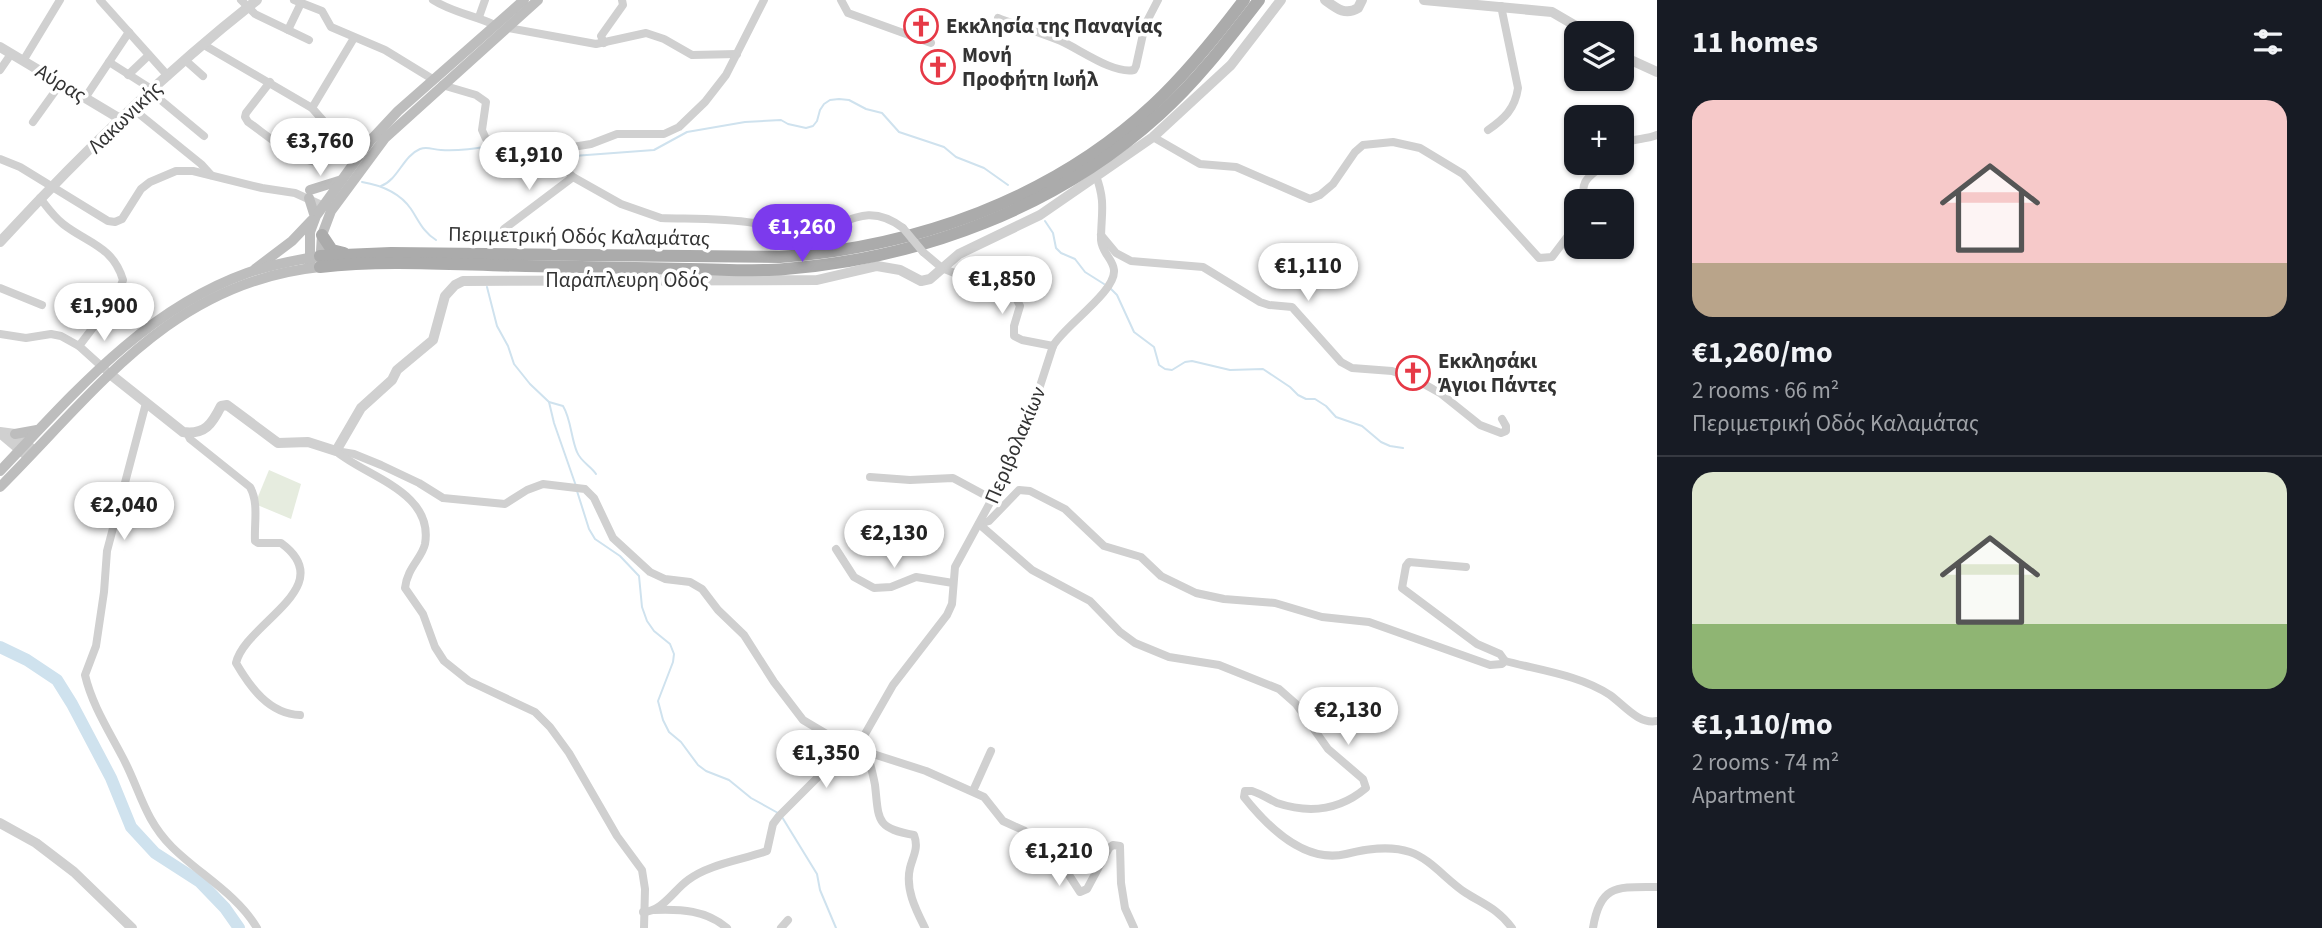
<!DOCTYPE html>
<meta charset="utf-8">
<style>
:root{--surface:#171b24;--page:#242831;--text:#f1f3f6;--muted:#9ea1a6;--line:#363941;--accent:#7c3aed}
body{margin:0;font-family:"Source Sans 3",sans-serif;background:var(--page);color:var(--text);height:100vh;display:flex;flex-direction:column;font-size:26px;white-space:nowrap}
*{box-sizing:border-box;margin:0}
p{font-size:23px;color:var(--muted)}
.icon{flex:none;width:38px;height:38px;fill:none;stroke:currentColor;stroke-width:2;stroke-linecap:round;stroke-linejoin:round}
.map{position:relative;flex:1;overflow:hidden}
.details{display:flex;flex-direction:column;background:var(--surface);width:665px}
.details>*{flex:none}
.controls{position:absolute;left:1564px;top:21px;display:grid;gap:14px}
.controls a{display:grid;place-items:center;width:70px;height:70px;border-radius:14px;background:var(--surface);box-shadow:0 2px 5px #0004;font-size:35px}
.price{position:absolute;translate:-50% -60px;padding:0 16px;border-radius:24px;background:#fff;color:#222;font-size:23px;line-height:46px;filter:drop-shadow(0 2px 4px #0008)}
.price::after{content:'';position:absolute;left:50%;top:42px;width:21px;height:16px;margin-left:-10px;background:inherit;clip-path:polygon(0 0,100% 0,50% 100%)}
.price.active{background:var(--accent);color:#fff}
ul{padding:0;list-style:none}
li{display:grid;align-content:center;gap:14px;height:371px;padding:0 35px}
li+li{border-top:2px solid var(--line)}
li span{display:grid;place-items:center;height:217px;border-radius:21px;color:#555}
li>.icon{margin-inline-start:auto}
span .icon{width:126px;height:126px;fill:#fffc;stroke-width:1}
li b{font-size:30px}
h2{display:flex;justify-content:space-between;align-items:center;height:84px;padding:0 35px;font-size:30px}
main{display:flex;flex:1;min-height:0}
.map>svg:first-child{display:block}
.green{fill:#e6ecdf}
.lines{fill:none;stroke-linecap:round;stroke-linejoin:round}
.stream{stroke:#cfe2ee;stroke-width:2}
.river{stroke:#cfe2ee;stroke-width:12}
.minor{stroke:#d0d0d0;stroke-width:8}
.tertiary{stroke:#d0d0d0;stroke-width:10}
.secondary{stroke:#bdbdbd;stroke-width:10}
.primary{stroke:#ababab;stroke-width:12}
.minor-bridge{stroke:#d0d0d0;stroke-width:8}
.labels{text-anchor:middle;dominant-baseline:central;stroke-width:7;stroke-linejoin:round;paint-order:stroke}
.poi-label{font-size:21px;font-weight:bold;fill:#333;stroke:#fff;text-anchor:start}
.street-label{font-size:21px;fill:#333;stroke:#fff}
</style>
<main>
<div class="map">
<svg width="1657" height="928" viewBox="0 0 1657 928">
<rect width="100%" height="100%" fill="#fff"/>
<polygon class="green" points="269,470 301,484 291,519 255,504"/>
<g class="lines">
<g class="stream">
<polyline points="524,150 536,155 549,156"/>
<polyline points="560,157 654,150 687,132 745,122 781,120 788,124 806,128 813,126 817,121 820,110 824,104 830,100 839,99 849,100 866,109 882,113 899,132 944,147 956,157 984,168 1008,185"/>
<path d="M362,182C380,185 400,193 411,209C419,221 423,232 436,240"/>
<path d="M381,186C398,180 403,156 420,149C428,146 433,150 441,150C455,151 481,149 495,144"/>
<polyline points="1045,221 1053,233 1056,248 1061,253 1075,259 1085,272 1104,284"/>
<path d="M487,287L497,326L508,346L514,364L530,384L549,402L563,406C571,419 571,438 577,452C581,462 591,466 596,474"/>
<polyline points="1111,289 1117,295 1134,332 1154,347 1159,365 1165,369 1172,370 1185,362 1192,361 1230,370 1263,369 1290,387 1298,395 1306,399 1315,399 1326,406 1336,417 1362,426 1381,442 1390,446 1403,448"/>
<polyline points="549,402 554,423 576,486"/>
<polyline points="577,491 589,529 595,539 620,556 639,576 642,607 647,621 654,631 670,644 674,654 673,662 658,701 663,720 669,732 681,742 698,765 706,771 729,780 751,798 778,813"/>
<polyline points="782,817 817,874 820,890 836,928"/>
</g>
<polyline class="river" points="0,647 27,660 57,680 72,704 111,778 131,827 155,853 200,882 225,908 239,928"/>
<g class="minor">
<polyline points="100,0 168,76"/>
<polyline points="241,0 255,14 309,40"/>
<polyline points="294,0 322,11 331,27 385,50 434,80"/>
<path d="M433,0C453,13 474,15 495,25"/>
<polyline points="841,0 848,13 931,43"/>
<polyline points="479,17 485,0"/>
<path d="M998,18C1019,26 1041,33 1061,41C1081,50 1113,74 1134,70L1136,66L1145,25L1158,0"/>
<polyline points="508,28 596,44 646,33 664,39 692,55 737,54"/>
<polyline points="288,30 301,3"/>
<polyline points="604,43 601,36 623,5 622,0"/>
<polyline points="204,45 312,108 342,142 355,162"/>
<polyline points="185,60 203,76"/>
<polyline points="23,61 60,0"/>
<polyline points="109,62 153,90"/>
<polyline points="0,70 11,54"/>
<polyline points="128,75 149,55"/>
<path d="M270,82L246,113L245,117L248,122C267,135 301,166 325,162L332,151L342,142"/>
<path d="M442,85L476,95L486,102L482,130L486,139L548,151L573,177L621,204L661,218C692,219 723,218 754,223C770,225 784,235 801,234C841,232 862,197 903,228"/>
<polyline points="151,92 204,136"/>
<polyline points="85,98 129,32"/>
<polyline points="312,108 354,38"/>
<polyline points="133,109 201,164 211,175"/>
<polyline points="33,122 61,83"/>
<path d="M1488,130C1504,119 1515,109 1518,88L1501,6"/>
<polyline points="1153,137 1200,164 1236,167 1310,199 1320,195 1333,184 1355,152 1363,145 1393,142 1420,148 1463,174 1539,258 1552,257 1577,224"/>
<path d="M1622,144C1632,138 1646,140 1657,135"/>
<polyline points="548,151 591,144 617,134 664,134 679,127 705,102 726,75 764,0"/>
<polyline points="0,159 20,167 108,221 115,222 122,219 141,189 150,182 176,171 193,171 262,188 295,193 326,207"/>
<path d="M40,198C47,207 54,217 63,224C87,243 113,246 123,280L117,296L79,346"/>
<path d="M1584,201C1580,177 1591,177 1605,163"/>
<polyline points="504,229 573,177"/>
<polyline points="1101,235 1116,253 1131,261 1203,267 1260,302 1269,305 1292,307 1341,362 1352,368 1392,371 1415,379 1440,393 1480,425 1501,433 1506,431 1506,426 1502,419"/>
<polyline points="923,252 942,268 1016,298 1020,306 1014,326 1014,336 1022,340 1053,346"/>
<polyline points="0,288 42,305"/>
<polyline points="0,334 26,338 51,334 61,336 79,346 110,374"/>
<path d="M146,403L107,551L104,592L96,646L85,675C92,705 109,731 123,758C140,790 144,819 172,847C199,874 237,894 257,928"/>
<path d="M187,433L190,439L250,487C259,503 254,523 255,541L258,543H281C341,587 245,623 236,663C250,687 269,714 300,715"/>
<polyline points="336,451 354,454 381,465 419,483 443,498 505,504 527,490 543,484 585,489 594,498 613,538 650,572 665,579 690,582 702,589 718,610 744,635 774,682 803,720 845,745 926,771 984,797 1003,821 1025,831 1047,845 1058,858 1080,892 1087,889 1109,848 1113,845 1120,846 1121,883 1125,908 1134,928"/>
<path d="M337,452C367,477 434,492 425,544C422,558 407,568 405,588L423,614L435,647L444,661L469,681L535,712L550,727L569,753L617,836L642,870L645,889L644,928"/>
<polyline points="870,477 910,480 953,478 992,499"/>
<polyline points="836,549 854,577 874,588 891,587 916,577 953,583"/>
<path d="M1466,567L1409,562L1406,566L1402,588L1477,644L1500,654L1505,661L1502,664L1490,665L1369,622L1322,617L1275,603L1224,599L1196,593L1161,576L1141,557L1104,546L1065,509L1030,491L1019,490L989,521L979,524L1032,570L1090,601L1120,632L1135,643L1169,657L1219,665L1279,689L1296,704L1328,749L1363,779L1366,788C1340,810 1310,814 1277,803C1269,799 1261,794 1252,791H1245L1244,797C1267,826 1304,864 1346,854C1366,849 1389,845 1410,852C1431,859 1447,881 1466,893C1485,905 1498,909 1512,928"/>
<path d="M1505,661C1539,670 1580,675 1610,695C1624,705 1639,725 1657,721"/>
<path d="M857,748L893,685L947,615L952,604L955,567L992,499L1029,420L1053,346C1064,326 1116,292 1114,270C1113,259 1102,253 1101,240C1101,214 1106,202 1096,176"/>
<path d="M867,752C870,763 873,774 875,785C879,820 875,828 914,835C919,848 913,856 910,868C905,889 916,910 925,928"/>
<polyline points="973,791 991,751"/>
<path d="M654,910C681,909 706,910 727,928"/>
<path d="M643,912C662,912 674,890 688,880C709,864 742,860 767,851L773,824L779,816L817,778L845,745"/>
<polyline points="781,928 788,920"/>
<path d="M1593,928C1600,884 1617,887 1657,887"/>
</g>
<g class="tertiary">
<path d="M1325,0C1336,8 1345,16 1358,8L1362,0"/>
<polyline points="1424,0 1552,12 1588,33"/>
<polyline points="0,47 122,120"/>
<polyline points="1622,56 1657,72"/>
<path d="M0,242C79,156 165,72 257,0"/>
<path d="M110,374L183,432C205,435 212,424 221,406L227,405L278,443L308,442L336,451L361,408L392,380L397,370L433,340L445,296L455,285L463,281L817,280L877,266L900,270L921,281L930,279L959,254L1040,215L1153,137L1231,65L1281,0"/>
<polyline points="0,432 15,434 32,449"/>
<polyline points="0,433 26,455"/>
<polyline points="0,823 36,843 74,872 132,928"/>
</g>
<g class="secondary">
<polyline points="310,190 342,180"/>
<polyline points="309,198 315,217"/>
<polyline points="310,264 310,232 316,216 370,141 398,111 524,0"/>
<polyline points="255,269 292,241 312,220"/>
<polyline points="15,434 37,430"/>
<path d="M0,471C73,394 144,310 247,273C270,265 296,260 320,256"/>
<path d="M0,487C97,390 172,282 320,267L322,235L331,211L385,138L538,0"/>
</g>
<g class="primary">
<polyline points="322,235 332,250 344,253"/>
<path d="M320,256L391,253L780,257C916,247 1052,199 1153,105C1187,73 1216,37 1244,0"/>
<path d="M320,267C388,259 458,265 526,266C581,267 635,268 690,269C721,269 753,272 785,269C922,258 1056,208 1159,115C1197,81 1228,40 1259,0"/>
</g>
<polyline class="minor-bridge" points="903,228 923,252"/>
</g>
<defs>
<g id="church-ring" transform="scale(1.75)"><circle r="9.5" fill="#fff" stroke="#e63946" stroke-width="1.5"/><path d="M-1.2-6h2.4v3.5h3.3v2.4h-3.3V6h-2.4V-.1h-3.3v-2.4h3.3Z" fill="#e63946"/></g>
</defs>
<g fill-rule="evenodd">
<use href="#church-ring" x="921" y="26"/>
<use href="#church-ring" x="938" y="67"/>
<use href="#church-ring" x="1413" y="373"/>
</g>
<g class="labels">
<g class="poi-label">
<text x="946" y="26">Εκκλησία της Παναγίας</text>
<text x="962" y="55">Μονή<tspan x="962" dy="24">Προφήτη Ιωήλ</tspan></text>
<text x="1438" y="361">Εκκλησάκι<tspan x="1438" dy="24">Άγιοι Πάντες</tspan></text>
</g>
<g class="street-label">
<text transform="translate(61 83) rotate(31)">Αύρας</text>
<text transform="translate(125 117) rotate(-44)">Λακωνικής</text>
<text transform="translate(579 236) rotate(1)">Περιμετρική Οδός Καλαμάτας</text>
<text x="627" y="280">Παράπλευρη Οδός</text>
<text transform="translate(1015 445) rotate(-67)">Περιβολακίων</text>
</g>
</g>
</svg>
<div class="controls">
<a><svg class="icon" aria-label="layers" viewBox="0 0 24 24"><path d="M12 4l9 5-9 5-9-5zM3 14l9 5 9-5"/></svg></a>
<a>+</a>
<a>−</a>
</div>
<b class="price" style="left:320px;top:178px">€3,760</b>
<b class="price" style="left:529px;top:192px">€1,910</b>
<b class="price active" style="left:802px;top:264px">€1,260</b>
<b class="price" style="left:1308px;top:303px">€1,110</b>
<b class="price" style="left:1002px;top:316px">€1,850</b>
<b class="price" style="left:104px;top:343px">€1,900</b>
<b class="price" style="left:124px;top:542px">€2,040</b>
<b class="price" style="left:894px;top:570px">€2,130</b>
<b class="price" style="left:1348px;top:747px">€2,130</b>
<b class="price" style="left:826px;top:790px">€1,350</b>
<b class="price" style="left:1059px;top:888px">€1,210</b>
</div>
<section class="details">
<h2>11 homes<svg class="icon" aria-label="filters" viewBox="0 0 24 24"><path d="M4 7h16M4 17h16"/><circle cx="9" cy="7" r="2"/><circle cx="15" cy="17" r="2"/></svg></h2>
<ul>
<li><span style="background:linear-gradient(#f6c9c9 75%,#b9a48a 0)"><svg class="icon" aria-label="home" viewBox="0 0 24 24"><path d="M3 11l9-7 9 7M6 9v11h12V9"/></svg></span><div><b>€1,260/mo</b><p>2 rooms · 66 m²</p><p>Περιμετρική Οδός Καλαμάτας</p></div></li>
<li><span style="background:linear-gradient(#dfe7d0 70%,#8fb573 0)"><svg class="icon" aria-label="home" viewBox="0 0 24 24"><path d="M3 11l9-7 9 7M6 9v11h12V9"/></svg></span><div><b>€1,110/mo</b><p>2 rooms · 74 m²</p><p>Apartment</p></div></li>
</ul>
</section>
</main>
